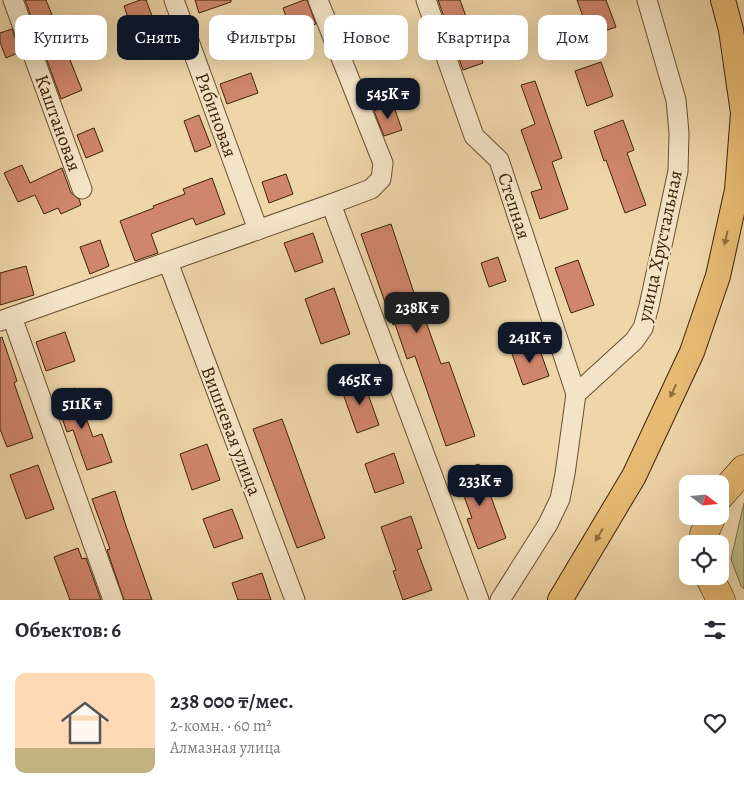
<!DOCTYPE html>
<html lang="ru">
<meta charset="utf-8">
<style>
:root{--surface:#fff;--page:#f7f7f7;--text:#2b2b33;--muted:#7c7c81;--line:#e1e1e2;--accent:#111827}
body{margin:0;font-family:Alegreya,serif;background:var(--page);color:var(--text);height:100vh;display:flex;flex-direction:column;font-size:19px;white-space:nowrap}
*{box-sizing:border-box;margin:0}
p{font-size:16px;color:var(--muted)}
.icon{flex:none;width:28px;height:28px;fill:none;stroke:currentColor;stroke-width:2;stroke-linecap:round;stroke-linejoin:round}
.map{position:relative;height:600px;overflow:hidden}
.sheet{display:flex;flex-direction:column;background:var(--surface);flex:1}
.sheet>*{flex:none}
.hud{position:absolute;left:15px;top:15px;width:715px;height:45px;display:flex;gap:10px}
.needle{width:32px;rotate:106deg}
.controls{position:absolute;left:679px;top:475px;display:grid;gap:10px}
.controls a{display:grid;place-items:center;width:50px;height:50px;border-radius:10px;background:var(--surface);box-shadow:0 5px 20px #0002;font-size:25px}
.price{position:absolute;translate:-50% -42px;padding:0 11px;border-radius:10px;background:var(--accent);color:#fff;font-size:16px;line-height:32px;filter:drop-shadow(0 1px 2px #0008)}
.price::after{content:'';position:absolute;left:50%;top:30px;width:15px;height:11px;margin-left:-8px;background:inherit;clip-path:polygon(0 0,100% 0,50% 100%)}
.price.on{background:#222;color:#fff}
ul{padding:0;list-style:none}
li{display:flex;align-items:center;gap:15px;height:125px;padding:0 15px}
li+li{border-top:1px solid var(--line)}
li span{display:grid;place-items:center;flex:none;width:140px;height:100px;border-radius:10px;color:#555}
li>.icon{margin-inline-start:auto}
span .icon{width:60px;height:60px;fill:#fffc;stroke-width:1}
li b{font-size:21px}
h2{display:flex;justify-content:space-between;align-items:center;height:60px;padding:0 15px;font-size:21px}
.tag{padding:0 18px;border-radius:10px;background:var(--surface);box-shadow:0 5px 20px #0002;font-size:18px;line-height:45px}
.tag.on{background:var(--accent);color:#fff}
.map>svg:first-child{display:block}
.green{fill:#b9bd87;stroke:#7c7048}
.building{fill:#d0866c;stroke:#3e2209}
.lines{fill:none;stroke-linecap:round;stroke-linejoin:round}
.minor-casing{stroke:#6a4f31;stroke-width:21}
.major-casing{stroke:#3e2209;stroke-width:26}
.highway-casing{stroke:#3e2209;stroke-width:29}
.minor{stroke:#f4e4c7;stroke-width:19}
.major{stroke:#e7bb74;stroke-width:24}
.highway{stroke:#e7bb74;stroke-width:28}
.oneway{fill:#926e3e}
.labels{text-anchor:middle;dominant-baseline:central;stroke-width:4.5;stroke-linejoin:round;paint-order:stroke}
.street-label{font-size:19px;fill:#3e2209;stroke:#f4e4c7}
</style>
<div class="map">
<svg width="744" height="600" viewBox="0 0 744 600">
<rect width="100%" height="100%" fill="#eed6a9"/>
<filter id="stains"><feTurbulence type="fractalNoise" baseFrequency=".004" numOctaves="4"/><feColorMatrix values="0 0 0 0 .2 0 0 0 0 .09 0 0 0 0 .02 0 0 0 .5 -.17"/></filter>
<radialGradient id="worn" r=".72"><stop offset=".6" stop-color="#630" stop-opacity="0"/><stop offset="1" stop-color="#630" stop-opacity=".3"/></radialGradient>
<polygon class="green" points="744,503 744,589 741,586 731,559"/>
<g class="building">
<polygon points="25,0 46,0 82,90 61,99"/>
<polygon points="140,0 146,0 154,21 132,29 124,6"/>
<polygon points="195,0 231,0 231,2 199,13"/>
<polygon points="304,0 307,0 316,24 292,33 283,8"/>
<polygon points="438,0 460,0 483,63 463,70"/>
<polygon points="577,0 606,0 616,27 590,36"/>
<polygon points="12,29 20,52 6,58 0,42 0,33"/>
<polygon points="601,62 613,96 587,106 575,71"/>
<polygon points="251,73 258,93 227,104 220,84"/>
<polygon points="535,81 562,158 552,162 568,209 540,219 531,192 542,189 521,130 535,124 521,85"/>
<polygon points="393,104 402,130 384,136 374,111"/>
<polygon points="199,115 211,146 195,152 184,121"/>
<polygon points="623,120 634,150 627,153 646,205 625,213 606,160 604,161 594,131"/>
<polygon points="94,128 103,151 86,158 77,135"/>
<polygon points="22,165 30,183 62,168 71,193 79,199 81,205 61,214 58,208 44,214 35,195 18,202 4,173"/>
<polygon points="286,174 293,194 269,203 262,182"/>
<polygon points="212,178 225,214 196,225 193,218 151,234 158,253 135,261 120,221 154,208 153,206 185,194 183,189"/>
<polygon points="391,224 423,320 425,319 441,364 449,362 475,436 446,446 415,356 407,359 395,324 393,325 361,234"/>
<polygon points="313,233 323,262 295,272 284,243"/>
<polygon points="100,240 109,266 90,274 80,247"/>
<polygon points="498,257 506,281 489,287 481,263"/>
<polygon points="578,260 594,305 571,313 555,268"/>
<polygon points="26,266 34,295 0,305 0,273"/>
<polygon points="334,288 350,334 321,344 305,299"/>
<polygon points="65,332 75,361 46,371 36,342"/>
<polygon points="2,337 17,381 14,383 33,438 7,447 0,429 0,338"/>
<polygon points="537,342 549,376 523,385 511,351"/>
<polygon points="363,380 379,425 357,433 341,388"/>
<polygon points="75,388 93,437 102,434 112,462 87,470 73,430 67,432 54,396"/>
<polygon points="282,419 325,538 297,548 253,429"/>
<polygon points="207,444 220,480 192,490 180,454"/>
<polygon points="394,453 404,483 375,493 365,464"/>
<polygon points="479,464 506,538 478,549 467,519 472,518 455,472"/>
<polygon points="38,465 54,509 26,519 10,475"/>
<polygon points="115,491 125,523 152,600 124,600 107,550 110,549 92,499"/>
<polygon points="232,509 243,538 214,548 203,519"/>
<polygon points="411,516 422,548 417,550 432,590 403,600 393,571 396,570 381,527"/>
<polygon points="78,548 82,559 86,558 101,600 70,600 54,557"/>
<polygon points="262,573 271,600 238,600 232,583"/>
</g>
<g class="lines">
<g class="minor-casing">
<g id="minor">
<polyline points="13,0 82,189"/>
<polyline points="174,0 258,230"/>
<polyline points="426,0 474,136 499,160 576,394"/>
<polyline points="331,204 479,600"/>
<polyline points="168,262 295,600"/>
<polyline points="12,317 113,600"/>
<polyline points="0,321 331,204 371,189 381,179 383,163 318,0"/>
<polyline points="500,600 548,524 560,499 565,474 576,394 634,341 643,328 649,306 678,171 679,133 676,100 647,0"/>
</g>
</g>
<g class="major-casing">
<polyline id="major" points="560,600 634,476 692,352 718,276 737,190 743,113 731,30 723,0"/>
</g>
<g class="highway-casing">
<g id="highway">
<polyline points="720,496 744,469"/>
<polyline points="705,544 704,534 712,516"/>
<polyline points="709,576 721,600"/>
</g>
</g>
<use href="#minor" class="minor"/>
<use href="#major" class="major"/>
<use href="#highway" class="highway"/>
</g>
<defs><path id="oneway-solid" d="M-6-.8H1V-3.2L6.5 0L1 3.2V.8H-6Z" transform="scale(1.25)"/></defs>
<g class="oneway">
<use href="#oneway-solid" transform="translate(726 238) rotate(102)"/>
<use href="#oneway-solid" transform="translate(673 391) rotate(115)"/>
<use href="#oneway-solid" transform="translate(599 535) rotate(121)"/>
</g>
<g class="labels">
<g class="street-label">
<text transform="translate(216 115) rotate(70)">Рябиновая</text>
<text transform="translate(58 123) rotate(70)">Каштановая</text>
<text transform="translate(514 206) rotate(72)">Степная</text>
<text transform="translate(660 246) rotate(-78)">улица Хрустальная</text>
<text transform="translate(231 431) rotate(69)">Вишневая улица</text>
</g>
</g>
<rect width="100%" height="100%" filter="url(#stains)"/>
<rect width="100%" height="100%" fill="url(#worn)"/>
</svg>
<div class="controls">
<a><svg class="needle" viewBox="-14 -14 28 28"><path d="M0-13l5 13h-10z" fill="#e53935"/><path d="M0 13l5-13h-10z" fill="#7c7c81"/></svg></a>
<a><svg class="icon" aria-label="locate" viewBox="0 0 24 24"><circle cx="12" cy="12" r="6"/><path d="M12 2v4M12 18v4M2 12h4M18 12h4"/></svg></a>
</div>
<b class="price" style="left:388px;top:120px">545K ₸</b>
<b class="price on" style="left:417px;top:334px">238K ₸</b>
<b class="price" style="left:530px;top:364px">241K ₸</b>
<b class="price" style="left:360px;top:406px">465K ₸</b>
<b class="price" style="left:82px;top:430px">511K ₸</b>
<b class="price" style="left:480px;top:507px">233K ₸</b>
<div class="hud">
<a class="tag">Купить</a>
<a class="tag on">Снять</a>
<a class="tag">Фильтры</a>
<a class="tag">Новое</a>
<a class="tag">Квартира</a>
<a class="tag">Дом</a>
</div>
</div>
<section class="sheet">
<h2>Объектов: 6<svg class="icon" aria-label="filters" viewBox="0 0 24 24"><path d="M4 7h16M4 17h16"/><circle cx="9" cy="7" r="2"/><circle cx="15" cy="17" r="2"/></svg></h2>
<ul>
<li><span style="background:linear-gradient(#ffd9b3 75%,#c2b280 0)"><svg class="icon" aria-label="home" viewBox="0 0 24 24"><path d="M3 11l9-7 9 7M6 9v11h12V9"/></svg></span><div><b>238 000 ₸/мес.</b><p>2-комн. · 60 m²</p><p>Алмазная улица</p></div><svg class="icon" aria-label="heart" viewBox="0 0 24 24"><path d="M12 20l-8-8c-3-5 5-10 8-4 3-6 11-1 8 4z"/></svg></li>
</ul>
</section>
